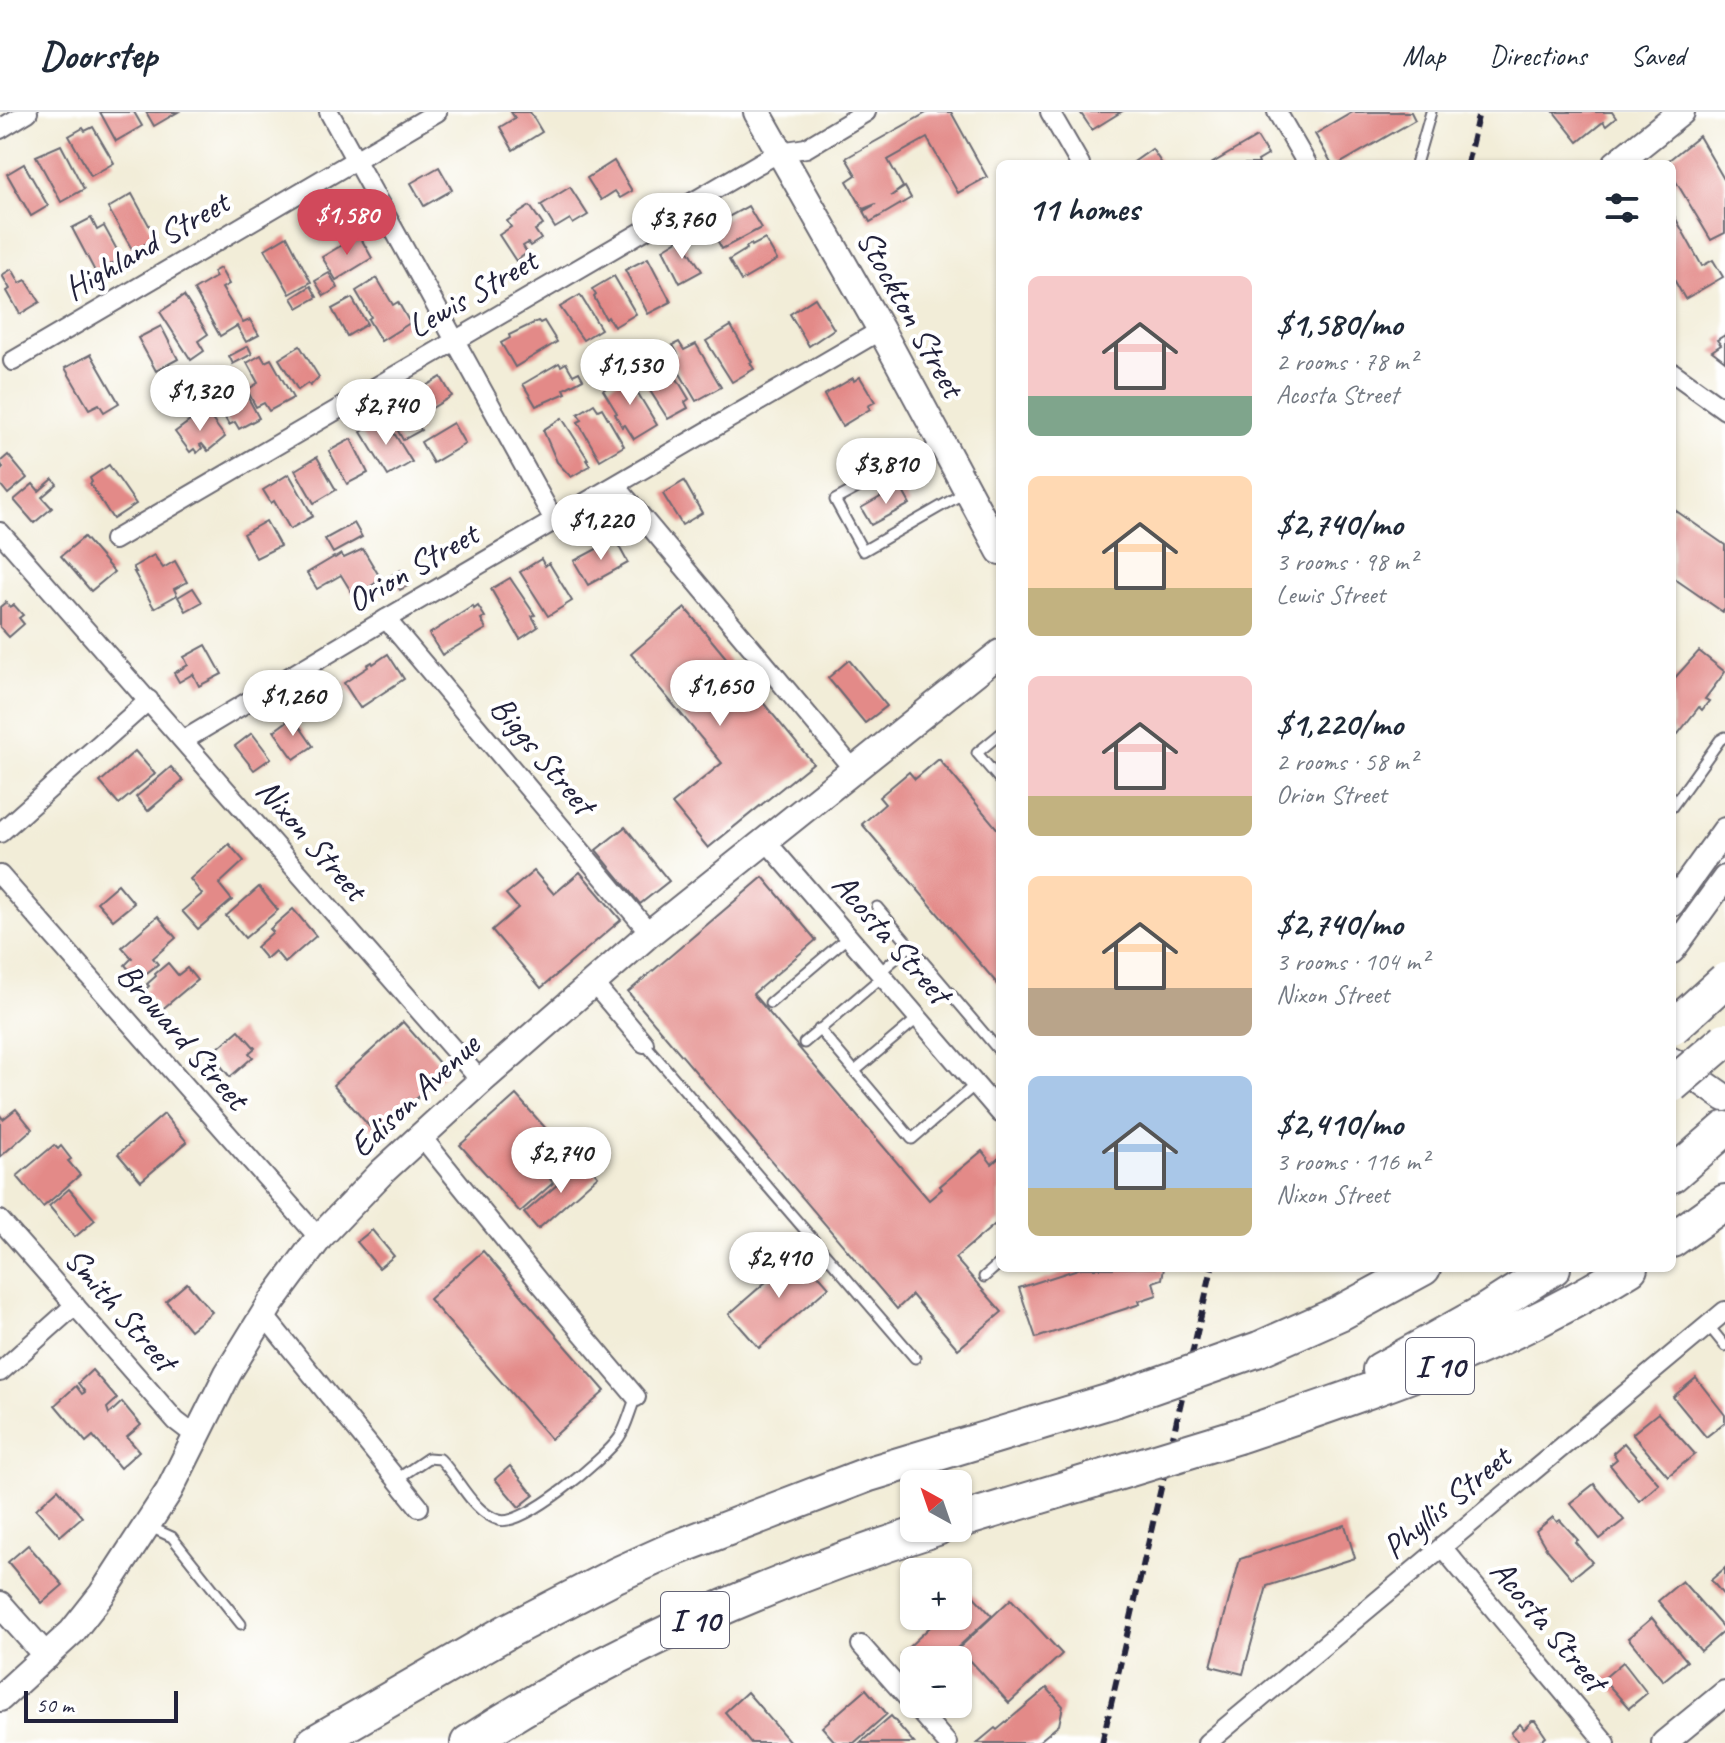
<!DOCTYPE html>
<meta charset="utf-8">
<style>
:root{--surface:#fff;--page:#f2f2f3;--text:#1f2937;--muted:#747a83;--line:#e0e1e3;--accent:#d1495b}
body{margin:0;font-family:Caveat,sans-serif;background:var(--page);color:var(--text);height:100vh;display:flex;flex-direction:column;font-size:30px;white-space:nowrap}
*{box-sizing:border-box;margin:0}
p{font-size:26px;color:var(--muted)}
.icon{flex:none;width:44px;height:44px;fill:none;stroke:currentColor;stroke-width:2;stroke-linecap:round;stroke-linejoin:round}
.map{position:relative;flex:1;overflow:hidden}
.details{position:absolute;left:996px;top:48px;width:680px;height:1112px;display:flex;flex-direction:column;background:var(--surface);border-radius:12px;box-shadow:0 2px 6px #0004}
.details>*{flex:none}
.needle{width:52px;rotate:320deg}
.buttons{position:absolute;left:900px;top:1358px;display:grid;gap:16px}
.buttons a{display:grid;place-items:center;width:72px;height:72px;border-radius:12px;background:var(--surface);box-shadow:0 2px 6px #0004;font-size:40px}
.scale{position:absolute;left:24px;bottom:20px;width:154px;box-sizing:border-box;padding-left:8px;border:4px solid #22223b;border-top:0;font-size:22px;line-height:28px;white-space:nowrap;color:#22223b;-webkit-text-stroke:6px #fff;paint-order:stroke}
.price{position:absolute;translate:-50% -68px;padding:0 18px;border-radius:28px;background:#fff;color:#222;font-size:26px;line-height:52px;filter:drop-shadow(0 2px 4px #0008)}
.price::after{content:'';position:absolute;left:50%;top:48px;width:24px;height:18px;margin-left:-12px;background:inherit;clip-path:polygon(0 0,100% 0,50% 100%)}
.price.on{background:var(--accent);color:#fff}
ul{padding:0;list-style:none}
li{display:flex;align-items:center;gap:24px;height:200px;padding:0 32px}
li span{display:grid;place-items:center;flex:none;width:224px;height:160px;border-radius:12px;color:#555}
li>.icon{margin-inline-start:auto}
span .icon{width:96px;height:96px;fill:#fffc;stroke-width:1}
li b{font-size:34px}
h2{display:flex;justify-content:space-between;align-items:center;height:96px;padding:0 32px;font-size:34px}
header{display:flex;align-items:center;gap:48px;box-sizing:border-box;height:112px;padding:0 40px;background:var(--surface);border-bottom:2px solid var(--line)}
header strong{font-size:38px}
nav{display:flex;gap:44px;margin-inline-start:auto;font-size:28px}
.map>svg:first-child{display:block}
.building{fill:#e38a88}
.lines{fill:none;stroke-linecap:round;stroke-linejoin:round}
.service-casing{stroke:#6b6972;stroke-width:13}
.minor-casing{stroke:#6b6972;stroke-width:22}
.tertiary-casing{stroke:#6b6972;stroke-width:28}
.secondary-casing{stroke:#6b6972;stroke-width:30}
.motorway-casing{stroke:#6b6972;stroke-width:38}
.service{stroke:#fff;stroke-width:9}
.minor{stroke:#fff;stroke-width:18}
.tertiary{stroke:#fff;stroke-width:24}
.secondary{stroke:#fff;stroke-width:26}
.motorway{stroke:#fff;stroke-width:34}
.rail{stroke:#22223b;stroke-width:6;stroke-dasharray:12 6;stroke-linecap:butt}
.motorway-bridge-casing{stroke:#6b6972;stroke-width:38;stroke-linecap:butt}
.motorway-bridge{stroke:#fff;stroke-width:34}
.labels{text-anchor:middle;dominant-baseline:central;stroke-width:8;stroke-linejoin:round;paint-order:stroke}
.shield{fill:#fff;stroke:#646476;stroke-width:2}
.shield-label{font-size:32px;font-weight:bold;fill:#22223b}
.street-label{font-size:34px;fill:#22223b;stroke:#fff}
</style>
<header>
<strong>Doorstep</strong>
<nav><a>Map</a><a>Directions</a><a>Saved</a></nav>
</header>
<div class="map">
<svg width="1725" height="1631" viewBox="0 0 1725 1631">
<rect width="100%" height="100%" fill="#fff"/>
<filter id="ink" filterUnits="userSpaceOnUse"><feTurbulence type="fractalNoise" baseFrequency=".0125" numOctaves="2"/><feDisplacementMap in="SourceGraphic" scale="16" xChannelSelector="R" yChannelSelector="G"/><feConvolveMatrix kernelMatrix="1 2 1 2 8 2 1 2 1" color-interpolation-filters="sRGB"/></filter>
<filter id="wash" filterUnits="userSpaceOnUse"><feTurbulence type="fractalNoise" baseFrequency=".006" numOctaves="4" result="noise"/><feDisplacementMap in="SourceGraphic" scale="32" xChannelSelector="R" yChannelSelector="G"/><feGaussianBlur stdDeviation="1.8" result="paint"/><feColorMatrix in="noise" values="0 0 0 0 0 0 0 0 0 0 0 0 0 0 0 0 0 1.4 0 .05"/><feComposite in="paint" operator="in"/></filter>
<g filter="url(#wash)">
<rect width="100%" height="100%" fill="#f2edd8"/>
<g id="blocks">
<g class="building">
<polygon points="100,0 134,0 142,14 116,29"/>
<polygon points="146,0 178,0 154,14"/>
<polygon points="511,0 530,0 542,20 513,38 500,15 515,6"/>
<polygon points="928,0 951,0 987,65 958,81 927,26 888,48 903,75 891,84 905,75 911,86 870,110 864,99 876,92 863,97 847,69 856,63 846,46"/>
<polygon points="1080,0 1121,0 1092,18"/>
<polygon points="1353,0 1411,0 1415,8 1339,52 1332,52 1315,22"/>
<polygon points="1554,0 1612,0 1616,6 1606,14 1603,10 1578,30"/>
<polygon points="93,15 114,51 91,64 69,24 83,16 85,19"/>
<polygon points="1699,24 1725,69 1725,121 1711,128 1672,63 1672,52 1664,52"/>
<polygon points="1257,25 1268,43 1258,49 1259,52 1211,52"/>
<polygon points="61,33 84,77 61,90 36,44"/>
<polygon points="1152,37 1162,52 1131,52"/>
<polygon points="614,49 632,79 620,86 615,79 601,88 587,66"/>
<polygon points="24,52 48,94 31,104 7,62"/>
<polygon points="439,55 452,78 424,94 411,71"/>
<polygon points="570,75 588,103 573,112 570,107 555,116 541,93"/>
<polygon points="132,82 156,126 133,139 108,96"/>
<polygon points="530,94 543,113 535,118 541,127 530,134 528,131 523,134 527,141 516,149 499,123 511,115 507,109"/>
<polygon points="748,94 761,116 722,137 710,115"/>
<polygon points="1672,100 1702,154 1713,148 1723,165 1685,187 1672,164"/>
<polygon points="91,106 97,118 104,114 122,147 111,152 113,157 98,165 72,116"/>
<polygon points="359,123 372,146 336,168 322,145"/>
<polygon points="287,124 311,170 290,182 265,137"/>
<polygon points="681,126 702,159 680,171 663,137"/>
<polygon points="765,127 777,148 741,169 729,148 747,137 746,135 751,132 752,134"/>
<polygon points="648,146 671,190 648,202 625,158"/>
<polygon points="220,156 229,172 222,176 243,211 250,208 259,223 246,230 237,214 220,224 194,178 216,165 213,160"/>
<polygon points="12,157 20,171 26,168 40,190 20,202 7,179 10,177 2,163"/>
<polygon points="329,161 338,176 324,184 315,169"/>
<polygon points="614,164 636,202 614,215 608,205 606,207 594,185 596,183 592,177"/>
<polygon points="377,166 393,193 398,190 410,211 381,229 368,207 371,205 356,179"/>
<polygon points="311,174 317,185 298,196 292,186"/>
<polygon points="580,183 601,217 583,228 560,195"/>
<polygon points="184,184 208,222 198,229 204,239 191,248 160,200"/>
<polygon points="352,186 367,212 347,224 332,197"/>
<polygon points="815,186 834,217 809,234 790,202"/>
<polygon points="538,209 540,211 544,209 557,230 515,255 501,231 510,226 509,223"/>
<polygon points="161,214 178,247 156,259 138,226"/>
<polygon points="731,214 752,250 750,251 754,257 732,270 706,229"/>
<polygon points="1725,223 1725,249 1712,239 1721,233 1717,228"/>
<polygon points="679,230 684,238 696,232 721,275 696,289 671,246 678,242 673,233"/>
<polygon points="248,234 252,242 233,252 229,244"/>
<polygon points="300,234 319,265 310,274 308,271 298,278 279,247"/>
<polygon points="91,242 119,291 104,300 99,292 89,297 65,256"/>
<polygon points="261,243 265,250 271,247 293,286 269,299 264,291 256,295 247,278 258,271 247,251"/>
<polygon points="664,245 689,287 685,290 688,296 668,307 638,260"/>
<polygon points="559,251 561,254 566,251 573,263 579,260 583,267 564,277 566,281 536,294 523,272"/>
<polygon points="233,258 259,306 239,317 235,310 229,313 210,279 223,272 219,266"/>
<polygon points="627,263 657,313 634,327 625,313 622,315 615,302 617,301 603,278"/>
<polygon points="441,265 452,284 417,305 405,286"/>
<polygon points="860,265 875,290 868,294 870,297 842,314 824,283 853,266 854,269"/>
<polygon points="594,292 598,298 602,296 624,334 600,348 578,310 582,308 578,302"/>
<polygon points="205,298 225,325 208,339 202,332 200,333 202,336 197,341 194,337 190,340 175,320"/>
<polygon points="411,300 421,318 403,328 393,310"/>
<polygon points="384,305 412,350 388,364 361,320"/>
<polygon points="562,306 588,347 586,348 590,354 571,365 557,350 543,318"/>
<polygon points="453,311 465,332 433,351 421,330"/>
<polygon points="351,327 368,361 347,372 329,339"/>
<polygon points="8,343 27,366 8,382 0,372 0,359 3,356 0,350"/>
<polygon points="317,345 336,378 314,391 295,358"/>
<polygon points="109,353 136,392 113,407 90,372 92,370 90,366"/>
<polygon points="289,362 313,404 290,417 274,389 271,391 263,378"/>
<polygon points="53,367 57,372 42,385 52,396 34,411 14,388 33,372 39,379"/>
<polygon points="684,369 702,401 682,413 663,382"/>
<polygon points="900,374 910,392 871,413 861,396"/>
<polygon points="1672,396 1725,433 1725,496 1723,500 1672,465"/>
<polygon points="266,409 280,434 256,446 243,422"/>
<polygon points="354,411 362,425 333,441 325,427"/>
<polygon points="84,425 114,460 91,479 61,444"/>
<polygon points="615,427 628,451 588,473 574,449"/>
<polygon points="363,437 381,467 364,479 352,481 341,463 317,477 307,461 334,445 335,446 341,442 344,446"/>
<polygon points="154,443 163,456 175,449 187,470 174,477 177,483 154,496 134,460 136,460 133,455"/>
<polygon points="541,447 545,454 549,451 572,489 548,504 520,460"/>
<polygon points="401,458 409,473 400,478 392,463"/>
<polygon points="510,466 535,503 532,504 538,515 520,527 491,477"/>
<polygon points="193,476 202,490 186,499 178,485"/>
<polygon points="6,490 10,495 14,493 23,503 19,506 24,512 9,525 0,515 0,495"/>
<polygon points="473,494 474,497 478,494 485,505 481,507 486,517 442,543 429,522"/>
<polygon points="685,496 813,651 708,736 672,692 722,651 631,542"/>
<polygon points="206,533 222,562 199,574 193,562 179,570 174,561 188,553 184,545"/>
<polygon points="1699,539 1725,560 1705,587 1709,589 1702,598 1699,595 1678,622 1672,618 1672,569"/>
<polygon points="388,542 404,567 360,596 344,571 368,555 367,553 372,550 373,552"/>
<polygon points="849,548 887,594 865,611 828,566"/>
<polygon points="293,605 313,634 294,647 274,619"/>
<polygon points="252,621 271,646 254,658 235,634"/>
<polygon points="135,639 155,662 119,692 100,670"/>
<polygon points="939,647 1000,720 1000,875 862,712 885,692 879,685 909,660 915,667"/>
<polygon points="171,655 183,669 148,699 136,685"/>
<polygon points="625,715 669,769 640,792 596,738"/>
<polygon points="229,732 244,749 219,772 232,788 198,817 182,799 202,782 190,767"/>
<polygon points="534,759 554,782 580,760 621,808 541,876 492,818 518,796 506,782"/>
<polygon points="763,765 816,828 753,882 929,1088 942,1077 940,1074 982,1039 992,1052 1000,1045 1000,1108 955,1146 1002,1200 958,1237 912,1183 897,1197 628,880"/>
<polygon points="118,772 134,791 113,808 97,790"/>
<polygon points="259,775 278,798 245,826 226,804"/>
<polygon points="293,797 316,824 285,851 275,839 266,847 256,835 273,820 270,817"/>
<polygon points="158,804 176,826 153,846 158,852 138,868 125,853 132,846 122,835"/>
<polygon points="168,851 178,863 187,856 197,868 160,899 144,879 149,874 147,872 156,864 155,862"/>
<polygon points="403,910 447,960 376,1022 333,973"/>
<polygon points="239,918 255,936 249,941 253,945 230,965 211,942"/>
<polygon points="516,983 573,1047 550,1067 553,1071 520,1100 460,1033"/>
<polygon points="16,997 32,1017 0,1045 0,1003 3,1007"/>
<polygon points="164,1002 187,1030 141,1069 118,1042"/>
<polygon points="54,1033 58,1037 61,1034 71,1047 68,1049 80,1063 43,1095 17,1064"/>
<polygon points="585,1049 598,1064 538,1117 524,1101"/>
<polygon points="69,1077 95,1108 75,1125 49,1094"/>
<polygon points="372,1118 394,1144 379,1156 357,1130"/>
<polygon points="483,1139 605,1279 551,1327 429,1187"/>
<polygon points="799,1141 829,1175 759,1236 729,1202"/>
<polygon points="1081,1156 1164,1156 1162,1167 1153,1170 1157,1183 1139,1189 1140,1192 1036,1226 1019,1176"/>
<polygon points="187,1171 212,1200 190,1218 166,1189"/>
<polygon points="92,1258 117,1287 107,1296 109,1302 122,1290 141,1313 127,1325 139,1339 120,1356 93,1324 86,1330 55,1293 76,1274 82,1282 85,1280 78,1271"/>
<polygon points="1696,1266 1725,1303 1725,1310 1706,1325 1673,1285"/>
<polygon points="1658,1301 1695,1342 1668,1364 1632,1322"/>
<polygon points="1624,1331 1659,1372 1639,1389 1610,1353 1617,1347 1613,1341"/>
<polygon points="510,1354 534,1383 519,1395 495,1367"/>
<polygon points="1594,1372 1624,1408 1600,1427 1570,1391"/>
<polygon points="58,1377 82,1405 60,1424 36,1397"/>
<polygon points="1553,1405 1557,1410 1560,1408 1578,1428 1575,1430 1592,1450 1572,1466 1546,1436 1536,1419"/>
<polygon points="1345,1413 1355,1446 1267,1474 1243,1562 1211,1554 1240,1447"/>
<polygon points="28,1433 63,1473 42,1491 8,1450"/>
<polygon points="1725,1456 1725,1485 1711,1468"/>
<polygon points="1682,1469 1725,1518 1701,1539 1658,1489"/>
<polygon points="969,1479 992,1504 944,1548 914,1548 914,1555 901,1542 942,1504 958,1504 958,1489"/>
<polygon points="1011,1487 1062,1542 1009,1591 959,1536"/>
<polygon points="1652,1506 1687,1549 1663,1569 1628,1526"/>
<polygon points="1623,1550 1647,1581 1629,1596 1603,1567"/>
<polygon points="1047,1576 1063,1594 1059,1613 1037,1631 977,1631 995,1616 997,1618"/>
<polygon points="866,1577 887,1602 854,1631 836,1631 822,1615"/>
<polygon points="747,1580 791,1631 751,1631 725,1600"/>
<polygon points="891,1604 914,1631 860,1631"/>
<polygon points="1532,1609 1535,1609 1546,1625 1539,1631 1520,1631 1511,1621 1520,1612 1524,1617"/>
</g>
</g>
</g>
<g filter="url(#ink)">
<use href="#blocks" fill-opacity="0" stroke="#6b6972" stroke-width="2"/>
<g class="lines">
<g class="service-casing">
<g id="service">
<polyline points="1416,52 1431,0"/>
<polyline points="939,332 835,388 863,439 964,381"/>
<polyline points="1000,622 977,641 1000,668"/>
<polyline points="1672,695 1720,628 1725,625"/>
<polyline points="877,795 1000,940"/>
<polyline points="879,861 910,834"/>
<polyline points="770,891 848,825"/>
<polyline points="819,917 912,1027 975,973"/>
<polyline points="644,931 915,1246"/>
<polyline points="804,931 883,864"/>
<polyline points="855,959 918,906"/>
<polyline points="984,1165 1000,1151"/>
<polyline points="1708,1213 1725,1234"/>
<path d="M397,1367L428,1346L440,1347C459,1366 472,1400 499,1408C523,1416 605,1346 619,1326C627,1314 630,1298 636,1285"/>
<polyline points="148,1414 172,1425 241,1512"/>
</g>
</g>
<g class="minor-casing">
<g id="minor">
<polyline points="329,0 555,410"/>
<polyline points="1050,0 1080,52"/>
<polyline points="1277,0 1307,52"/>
<polyline points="0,17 28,0"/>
<polyline points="13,249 437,0"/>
<polyline points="1672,260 1725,298"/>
<polyline points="616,374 854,658"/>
<polyline points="0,420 481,969"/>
<polyline points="114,428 758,52 780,40 806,36 866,0"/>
<polyline points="386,507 650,821"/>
<polyline points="184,628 386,507 881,218"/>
<polyline points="0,721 149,588"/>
<polyline points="766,729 1000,1001"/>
<polyline points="0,763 319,1126"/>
<polyline points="593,871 644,931"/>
<polyline points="421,1024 539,1170 636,1285"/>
<polyline points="0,1108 176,1309 197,1325"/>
<polyline points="263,1202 419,1395"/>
<polyline points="0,1260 75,1193"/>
<polyline points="1442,1435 1606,1631"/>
<polyline points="861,1533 947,1631"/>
<polyline points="1207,1631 1725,1199"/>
</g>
</g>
<g class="tertiary-casing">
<g id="tertiary">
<polyline points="1672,792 1725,718"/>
<polyline points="1672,839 1725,766"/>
<polyline points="0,1492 47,1545"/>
<polyline points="1664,1631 1725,1581"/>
</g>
</g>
<g class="secondary-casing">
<g id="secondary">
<polyline points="757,0 881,218 1000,439"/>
<polyline points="1616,52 1681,0"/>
<polyline points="1672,949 1725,986"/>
<polyline points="0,1586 72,1520 102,1482 169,1379 228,1261 271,1191 319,1126 383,1059 481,969 650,821 1000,541"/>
</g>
</g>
<g class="motorway-casing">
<g id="motorway">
<polyline points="1672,1063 1725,1017"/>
<polyline points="1672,1128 1725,1090"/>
<polyline points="1259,1237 1340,1201 1423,1156"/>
<polyline points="1380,1258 1484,1200 1553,1156"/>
<path d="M1238,1324C1377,1277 1505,1235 1630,1156"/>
<polyline points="958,1409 1094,1368"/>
<polyline points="314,1631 510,1518 616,1463 676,1436 869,1362 1114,1288"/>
<path d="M468,1631C613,1537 772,1468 937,1416"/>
</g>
</g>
<use href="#service" class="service"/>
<use href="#minor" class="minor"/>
<use href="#tertiary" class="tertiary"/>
<use href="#secondary" class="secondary"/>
<use href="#motorway" class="motorway"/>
<g class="rail">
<polyline points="1467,52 1479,0"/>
<polyline points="1102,1631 1212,1156"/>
</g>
<g class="motorway-bridge-casing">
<g id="motorway-bridge">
<polyline points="1672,916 1725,868"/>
<polyline points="1672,973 1725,928"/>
<polyline points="1114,1288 1259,1237"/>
<polyline points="1094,1368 1238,1324"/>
</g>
</g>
<use href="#motorway-bridge" class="motorway-bridge"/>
</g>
</g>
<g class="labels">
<g class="shield">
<rect x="1406" y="1226" width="68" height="56" rx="6"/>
<rect x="661" y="1480" width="68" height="56" rx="6"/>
</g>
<g class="shield-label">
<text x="1440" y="1254">I 10</text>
<text x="695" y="1508">I 10</text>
</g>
<g class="street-label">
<text transform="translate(146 133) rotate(-30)">Highland Street</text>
<text transform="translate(472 181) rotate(-30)">Lewis Street</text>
<text transform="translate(911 201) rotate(61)">Stockton Street</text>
<text transform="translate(412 455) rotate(-30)">Orion Street</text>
<text transform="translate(543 643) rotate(50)">Biggs Street</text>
<text transform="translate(312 727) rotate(49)">Nixon Street</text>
<text transform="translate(892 826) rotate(49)">Acosta Street</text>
<text transform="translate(183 924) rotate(49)">Broward Street</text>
<text transform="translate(414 983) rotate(-43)">Edison Avenue</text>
<text transform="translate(121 1197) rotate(49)">Smith Street</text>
<text transform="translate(1446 1390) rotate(-40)">Phyllis Street</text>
<text transform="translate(1549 1513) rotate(50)">Acosta Street</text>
</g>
</g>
</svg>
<div class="buttons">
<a><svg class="needle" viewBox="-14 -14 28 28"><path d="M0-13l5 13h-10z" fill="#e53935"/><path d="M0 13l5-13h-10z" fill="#747a83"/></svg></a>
<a>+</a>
<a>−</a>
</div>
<div class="scale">50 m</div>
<b class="price on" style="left:347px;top:145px">$1,580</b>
<b class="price" style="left:682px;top:149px">$3,760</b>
<b class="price" style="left:630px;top:295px">$1,530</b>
<b class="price" style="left:200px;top:321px">$1,320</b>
<b class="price" style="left:386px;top:335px">$2,740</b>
<b class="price" style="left:886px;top:394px">$3,810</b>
<b class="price" style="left:601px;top:450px">$1,220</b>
<b class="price" style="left:720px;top:616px">$1,650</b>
<b class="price" style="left:293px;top:626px">$1,260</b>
<b class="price" style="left:561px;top:1083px">$2,740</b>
<b class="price" style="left:779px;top:1188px">$2,410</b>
<section class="details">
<h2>11 homes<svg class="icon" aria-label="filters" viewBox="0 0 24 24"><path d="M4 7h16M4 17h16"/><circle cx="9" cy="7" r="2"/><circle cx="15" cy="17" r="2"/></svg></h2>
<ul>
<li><span style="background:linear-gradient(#f6c9c9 75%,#7fa58c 0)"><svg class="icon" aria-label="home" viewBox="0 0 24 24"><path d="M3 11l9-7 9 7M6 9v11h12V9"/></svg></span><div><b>$1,580/mo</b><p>2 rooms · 78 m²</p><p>Acosta Street</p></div></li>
<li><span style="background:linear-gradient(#ffd9b3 70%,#c2b280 0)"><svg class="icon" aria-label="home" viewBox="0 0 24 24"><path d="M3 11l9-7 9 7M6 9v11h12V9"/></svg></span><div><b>$2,740/mo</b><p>3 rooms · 98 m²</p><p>Lewis Street</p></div></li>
<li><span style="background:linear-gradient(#f6c9c9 75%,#c2b280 0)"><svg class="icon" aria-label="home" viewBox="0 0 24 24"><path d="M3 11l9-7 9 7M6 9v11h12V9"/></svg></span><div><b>$1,220/mo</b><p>2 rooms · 58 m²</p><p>Orion Street</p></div></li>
<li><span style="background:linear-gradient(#ffd9b3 70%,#b9a48a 0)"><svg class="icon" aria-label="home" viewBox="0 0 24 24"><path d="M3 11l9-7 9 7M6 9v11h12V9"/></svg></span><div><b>$2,740/mo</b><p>3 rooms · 104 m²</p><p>Nixon Street</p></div></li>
<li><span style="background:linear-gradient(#a9c7e8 70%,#c2b280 0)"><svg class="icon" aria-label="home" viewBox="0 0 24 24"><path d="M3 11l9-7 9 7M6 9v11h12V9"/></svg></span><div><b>$2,410/mo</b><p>3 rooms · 116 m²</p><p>Nixon Street</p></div></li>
</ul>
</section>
</div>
